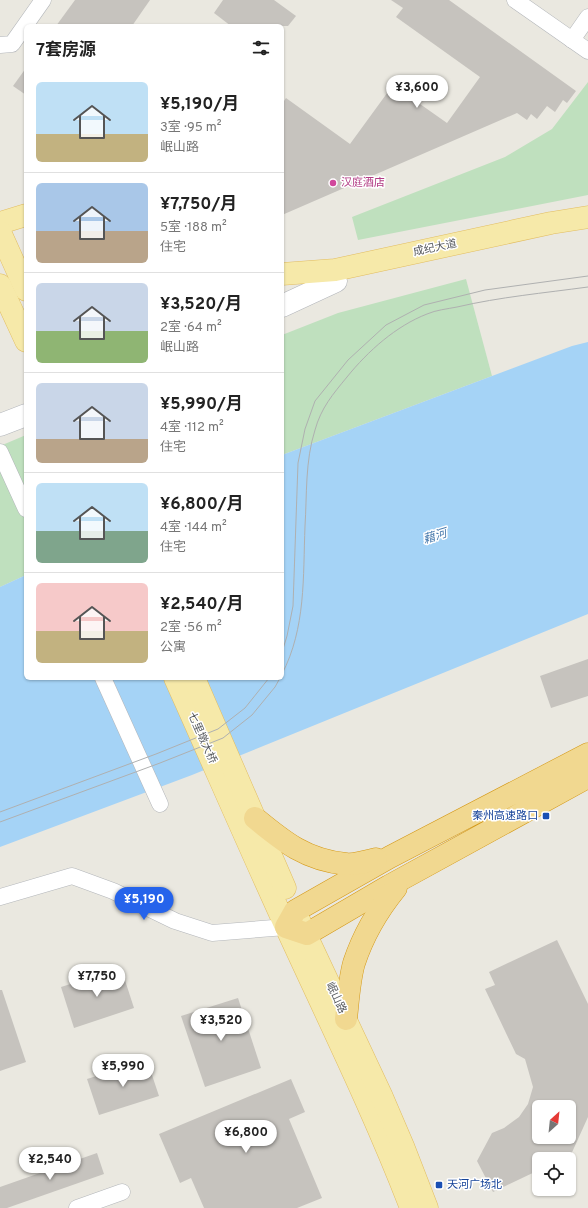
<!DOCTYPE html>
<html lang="zh">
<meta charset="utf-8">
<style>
:root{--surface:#fff;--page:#f2f2f2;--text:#222;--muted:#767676;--line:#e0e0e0;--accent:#2563eb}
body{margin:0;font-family:Overpass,"Noto Sans SC",sans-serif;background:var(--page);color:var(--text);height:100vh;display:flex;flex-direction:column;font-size:15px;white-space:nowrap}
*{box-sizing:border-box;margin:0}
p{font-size:13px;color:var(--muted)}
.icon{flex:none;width:22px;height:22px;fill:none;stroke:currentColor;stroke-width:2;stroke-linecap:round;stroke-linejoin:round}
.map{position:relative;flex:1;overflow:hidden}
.drawer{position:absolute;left:24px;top:24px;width:260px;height:656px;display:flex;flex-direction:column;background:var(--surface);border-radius:6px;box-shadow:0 1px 3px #0004}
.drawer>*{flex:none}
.needle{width:26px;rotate:27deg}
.tools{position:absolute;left:532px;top:1100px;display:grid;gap:8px}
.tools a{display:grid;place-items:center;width:44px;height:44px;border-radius:6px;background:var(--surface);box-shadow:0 1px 3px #0004;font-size:20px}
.price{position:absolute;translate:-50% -34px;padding:0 9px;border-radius:14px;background:#fff;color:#222;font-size:13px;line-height:26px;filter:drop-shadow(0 1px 2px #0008)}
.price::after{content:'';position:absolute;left:50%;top:24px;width:12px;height:9px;margin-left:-6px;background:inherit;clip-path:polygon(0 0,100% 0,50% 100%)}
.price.selected{background:var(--accent);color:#fff}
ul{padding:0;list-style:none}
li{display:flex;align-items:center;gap:12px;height:100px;padding:0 12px}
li+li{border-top:1px solid var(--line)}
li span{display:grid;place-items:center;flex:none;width:112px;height:80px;border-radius:6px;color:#555}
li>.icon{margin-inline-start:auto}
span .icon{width:48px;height:48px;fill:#fffc;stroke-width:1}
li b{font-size:17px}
h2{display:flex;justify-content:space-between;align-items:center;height:48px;padding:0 12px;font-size:17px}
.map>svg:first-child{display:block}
.green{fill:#bfe0be}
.water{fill:#a5d3f6}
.building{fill:#c6c3be;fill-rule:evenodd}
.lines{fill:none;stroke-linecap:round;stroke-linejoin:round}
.street-casing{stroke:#b3b6ba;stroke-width:17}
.secondary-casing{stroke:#b2b5ba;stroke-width:23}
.primary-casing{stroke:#e2bd61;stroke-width:23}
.highway-casing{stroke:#d49816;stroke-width:23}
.street{stroke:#fff;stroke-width:16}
.secondary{stroke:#fff;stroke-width:22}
.primary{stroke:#f6e9a9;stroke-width:22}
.highway{stroke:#f1d890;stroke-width:22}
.tram{stroke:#afb0b0;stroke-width:1}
.hotel-dot{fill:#d1479c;stroke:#fff;stroke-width:1.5}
.transit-dot{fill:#1a4fb4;stroke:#fff;stroke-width:1.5}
.labels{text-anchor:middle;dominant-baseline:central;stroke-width:3;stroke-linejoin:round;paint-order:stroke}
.hotel-label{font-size:11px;fill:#b23c85;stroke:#fff;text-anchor:start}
.street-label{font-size:11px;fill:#595c60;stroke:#fff}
.transit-label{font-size:11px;fill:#164399;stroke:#fff;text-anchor:end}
.water-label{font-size:12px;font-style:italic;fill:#487aad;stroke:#fff}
</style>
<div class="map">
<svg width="588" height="1208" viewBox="0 0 588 1208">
<rect width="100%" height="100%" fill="#eae8e0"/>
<g class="green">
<polygon points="588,82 588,195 358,240 352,217 505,157 552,129"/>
<polygon points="466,279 492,376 282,455 282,335 338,313"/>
<polygon points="26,435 26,575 0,587 0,446"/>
</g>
<polygon class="water" points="588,342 588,614 192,775 0,847 0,587 26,575 26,678 282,678 282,455 572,346"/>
<g class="building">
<polygon points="75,0 150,0 132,26 56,26"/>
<polygon points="223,0 274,0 296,16 288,26 231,26 214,13"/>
<polygon points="391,0 449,0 576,91 567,103 563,100 555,112 547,106 537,119 531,114 527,120 517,113 282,215 282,104 286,98 350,144 393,85 447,123 480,77 396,17 403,8"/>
<polygon points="26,68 26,95 13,86"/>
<polygon points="588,659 588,696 551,708 540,676"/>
<path d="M557,940L588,1004V1117L569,1159V1156L562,1159H539V1170L493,1192L477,1161L492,1133L504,1128L519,1117L528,1104L533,1087L525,1059L516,1054L485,989L495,985L489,972ZM539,1107H569V1137H539Z"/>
<polygon points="121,968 134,1008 74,1028 61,987"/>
<polygon points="0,990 2,990 26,1062 0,1071"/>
<polygon points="238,998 261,1068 205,1087 181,1016"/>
<polygon points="147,1060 159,1096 99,1115 87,1079"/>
<polygon points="291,1079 305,1112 289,1119 322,1198 297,1208 204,1208 191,1178 180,1183 159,1134"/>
<polygon points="97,1153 104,1174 7,1208 0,1208 0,1187"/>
</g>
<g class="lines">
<g class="street-casing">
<g id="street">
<polyline points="515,0 588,51"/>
<polyline points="572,40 588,17"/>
<polyline points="0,45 12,44 43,0"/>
<polyline points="0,452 26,509"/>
<polyline points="103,678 160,804"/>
<polyline points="0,897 72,876 113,891 175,921 212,933 286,927"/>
<polyline points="77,1208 122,1192"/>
</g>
</g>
<g class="secondary-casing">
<g id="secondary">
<polyline points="282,306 336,281"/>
<polyline points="0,425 26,415"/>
</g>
</g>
<g class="primary-casing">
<g id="primary">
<polyline points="0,223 26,215"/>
<polyline points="0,232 26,290"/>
<polyline points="282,274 335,270 551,223 588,217"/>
<polyline points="0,285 26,341"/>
<path d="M175,678C214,765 252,853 292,940C333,1029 376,1117 411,1208"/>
<polyline points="194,678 285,888"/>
<polyline points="298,918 382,1097 403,1146 427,1208"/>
</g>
</g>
<g class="highway-casing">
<g id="highway">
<polyline points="588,754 390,857 295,911 286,927 307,934 389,886 588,777"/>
<path d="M255,818C284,842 306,860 346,864C356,865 367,861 376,859"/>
<path d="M346,1019C348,1001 349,981 354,963C363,936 378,910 396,888"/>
</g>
</g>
<use href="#street" class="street"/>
<use href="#secondary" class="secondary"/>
<use href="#primary" class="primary"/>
<use href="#highway" class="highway"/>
<g class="tram">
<polyline points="282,652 287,636 293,606 298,463 305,429 315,401 348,360 386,325 424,305 485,290 588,276"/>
<path d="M282,674C306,628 303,577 305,526C307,495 305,461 315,430C321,408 333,394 347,377C368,351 396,326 427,314C436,310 447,309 457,307C500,297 544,293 588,287"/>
<polyline points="0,812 156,754 218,729 245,708 269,678"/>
<polyline points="0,822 160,763 223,738 252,715 275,687 280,678"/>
</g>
</g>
<circle class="hotel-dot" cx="333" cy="183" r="4"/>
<g class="transit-dot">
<rect x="542" y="812" width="8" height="8" rx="2"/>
<rect x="435" y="1181" width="8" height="8" rx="2"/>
</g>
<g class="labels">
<g class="hotel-label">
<text x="341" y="183">汉庭酒店</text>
</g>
<g class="street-label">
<text transform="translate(435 248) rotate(-12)">成纪大道</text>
<text transform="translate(202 738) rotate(66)">七里墩大桥</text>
<text transform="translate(336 998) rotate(65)">岷山路</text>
</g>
<g class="transit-label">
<text x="538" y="816">秦州高速路口</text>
<text x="447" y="1185" text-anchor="start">天河广场北</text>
</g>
<g class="water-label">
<text transform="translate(435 537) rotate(-17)">藉河</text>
</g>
</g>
</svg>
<div class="tools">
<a><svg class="needle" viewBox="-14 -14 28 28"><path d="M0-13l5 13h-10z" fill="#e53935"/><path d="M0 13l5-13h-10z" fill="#767676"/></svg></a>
<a><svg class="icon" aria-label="locate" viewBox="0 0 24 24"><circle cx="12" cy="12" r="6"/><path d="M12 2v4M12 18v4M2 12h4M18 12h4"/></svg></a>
</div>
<b class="price" style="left:417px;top:109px">¥3,600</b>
<b class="price selected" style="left:144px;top:921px">¥5,190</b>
<b class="price" style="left:97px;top:998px">¥7,750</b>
<b class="price" style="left:221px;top:1042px">¥3,520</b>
<b class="price" style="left:123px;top:1088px">¥5,990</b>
<b class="price" style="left:246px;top:1154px">¥6,800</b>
<b class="price" style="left:50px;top:1181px">¥2,540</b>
<section class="drawer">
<h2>7套房源<svg class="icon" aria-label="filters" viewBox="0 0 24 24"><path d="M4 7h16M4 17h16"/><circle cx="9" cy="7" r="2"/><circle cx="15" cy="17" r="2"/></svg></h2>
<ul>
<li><span style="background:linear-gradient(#bfe0f5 65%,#c2b280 0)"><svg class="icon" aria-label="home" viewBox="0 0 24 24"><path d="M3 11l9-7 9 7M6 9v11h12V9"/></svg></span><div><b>¥5,190/月</b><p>3室 · 95 m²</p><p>岷山路</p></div></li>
<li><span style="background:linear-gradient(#a9c7e8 60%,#b9a48a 0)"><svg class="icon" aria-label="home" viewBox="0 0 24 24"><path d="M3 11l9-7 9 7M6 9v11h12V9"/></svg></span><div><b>¥7,750/月</b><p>5室 · 188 m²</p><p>住宅</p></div></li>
<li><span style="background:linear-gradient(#c9d6e8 60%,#8fb573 0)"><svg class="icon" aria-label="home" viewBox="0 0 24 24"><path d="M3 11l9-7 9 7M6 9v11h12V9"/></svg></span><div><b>¥3,520/月</b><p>2室 · 64 m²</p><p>岷山路</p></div></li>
<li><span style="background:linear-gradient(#c9d6e8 70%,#b9a48a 0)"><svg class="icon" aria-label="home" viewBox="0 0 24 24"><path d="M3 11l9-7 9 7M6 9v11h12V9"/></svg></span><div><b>¥5,990/月</b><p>4室 · 112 m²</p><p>住宅</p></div></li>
<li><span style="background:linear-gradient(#bfe0f5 60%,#7fa58c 0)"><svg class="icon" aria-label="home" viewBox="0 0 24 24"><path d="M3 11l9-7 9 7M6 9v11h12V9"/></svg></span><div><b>¥6,800/月</b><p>4室 · 144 m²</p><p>住宅</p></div></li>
<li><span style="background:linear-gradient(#f6c9c9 60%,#c2b280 0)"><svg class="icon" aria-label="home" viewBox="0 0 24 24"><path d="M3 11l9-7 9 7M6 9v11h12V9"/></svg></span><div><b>¥2,540/月</b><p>2室 · 56 m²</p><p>公寓</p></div></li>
</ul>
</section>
</div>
